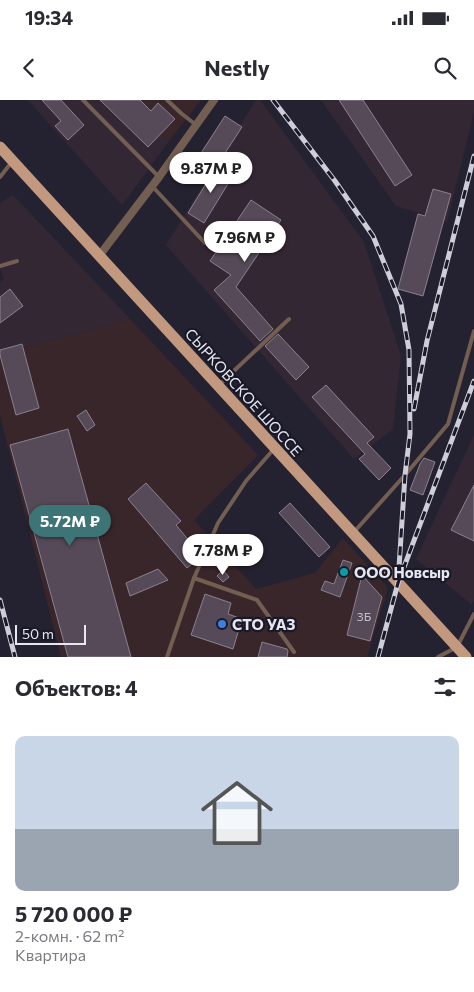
<!DOCTYPE html>
<html lang="ru">
<meta charset="utf-8">
<style>
:root{--surface:#fff;--page:#f7f7f7;--text:#2b2b33;--muted:#7c7c81;--accent:#3d7476}
body{margin:0;font-family:Commissioner,sans-serif;background:var(--page);color:var(--text);height:100vh;display:flex;flex-direction:column;font-size:19px;white-space:nowrap}
*{box-sizing:border-box;margin:0}
p{font-size:16px;color:var(--muted)}
.icon{flex:none;width:28px;height:28px;fill:none;stroke:currentColor;stroke-width:2;stroke-linecap:round;stroke-linejoin:round}
.map{position:relative;height:557px;overflow:hidden}
.details{display:flex;flex-direction:column;background:var(--surface);flex:1}
.details>*{flex:none}
.scale{position:absolute;left:15px;bottom:12px;width:71px;box-sizing:border-box;padding-left:5px;border:2px solid #e7e7f1;border-top:0;font-size:14px;line-height:18px;white-space:nowrap;color:#e7e7f1;-webkit-text-stroke:4px #1a1927;paint-order:stroke}
.price{position:absolute;translate:-50% -42px;padding:0 11px;border-radius:18px;background:#fff;color:#222;font-size:16px;line-height:32px;filter:drop-shadow(0 1px 2px #0008)}
.price::after{content:'';position:absolute;left:50%;top:30px;width:15px;height:11px;margin-left:-8px;background:inherit;clip-path:polygon(0 0,100% 0,50% 100%)}
.price.on{background:var(--accent);color:#fff}
ul{padding:0;list-style:none}
li{display:grid;align-content:center;gap:10px;height:265px;padding:0 15px}
li span{display:grid;place-items:center;height:155px;border-radius:10px;color:#555}
li>.icon{margin-inline-start:auto}
span .icon{width:90px;height:90px;fill:#fffc;stroke-width:1}
li b{font-size:21px}
h2{display:flex;justify-content:space-between;align-items:center;height:60px;padding:0 15px;font-size:21px}
.status{display:flex;justify-content:space-between;align-items:center;height:35px;padding:0 25px;background:var(--surface);direction:ltr}
.status svg{height:14px;fill:currentColor}
header{display:flex;justify-content:space-between;align-items:center;height:65px;padding:0 15px;background:var(--surface);font-size:22px;font-weight:700}
.map>svg:first-child{display:block}
.commercial{fill:#39262b}
.industrial{fill:#342734}
.building{fill:#564a58;stroke:#8d808f}
.lines{fill:none;stroke-linecap:round;stroke-linejoin:round}
.lane{stroke:#735e52;stroke-width:4}
.street{stroke:#735e52;stroke-width:8}
.primary{stroke:#c2987f;stroke-width:11}
.rail-casing{stroke:#ceced9;stroke-width:5}
.rail{stroke:#1a1927;stroke-width:3;stroke-dasharray:9;stroke-linecap:butt}
.culture-dot{fill:#0f9aa8;stroke:#1a1927;stroke-width:2}
.shop-dot{fill:#3f7fe0;stroke:#1a1927;stroke-width:2}
.labels{text-anchor:middle;dominant-baseline:central;stroke-width:4.5;stroke-linejoin:round;paint-order:stroke}
.number-label{font-size:12px;fill:#c3c0cb}
.street-label{font-size:15px;fill:#e7e7f1;stroke:#1a1927}
.poi-label{font-size:15px;font-weight:bold;fill:#e7e7f1;stroke:#1a1927;text-anchor:start}
</style>
<div class="status"><b>19:34</b><svg viewBox="0 0 49 12"><path d="M0 12V9h3v3zM5 12V6h3v6zM10 12V3h3v9zM15 12V0h3v12zM26 1h20v11H26zM47 4h2v5h-2z"/></svg></div>
<header><svg class="icon" aria-label="back" viewBox="0 0 24 24"><path d="M15 5l-7 7 7 7"/></svg>Nestly<svg class="icon" aria-label="search" viewBox="0 0 24 24"><circle cx="10" cy="10" r="6"/><path d="M15 15l6 6"/></svg></header>
<div class="map">
<svg width="474" height="557" viewBox="0 0 474 557">
<rect width="100%" height="100%" fill="#242231"/>
<g class="commercial">
<polygon points="126,0 201,0 169,41"/>
<polygon points="130,219 258,355 194,420 256,489 315,473 343,438 388,488 367,557 61,557 0,315 0,254"/>
</g>
<g class="industrial">
<polygon points="28,0 126,0 169,41 122,105"/>
<polygon points="256,0 260,0 364,142 401,256 393,329 354,359 166,145"/>
<polygon points="321,0 474,0 474,12 447,122 396,106"/>
<polygon points="13,95 130,219 0,254 0,182 4,179 0,168 0,103"/>
<polygon points="474,335 474,500 472,505 416,459"/>
</g>
<g class="building">
<polygon points="42,0 61,0 84,25 68,40 55,26 61,21"/>
<polygon points="100,0 140,0 151,11 158,3 175,19 148,47"/>
<polygon points="339,0 363,0 412,75 395,86"/>
<polygon points="225,16 242,27 218,64 201,53"/>
<polygon points="218,64 234,74 204,123 188,113"/>
<polygon points="433,89 451,94 423,196 398,189 418,114 425,116"/>
<polygon points="251,100 281,120 236,187 273,229 260,241 214,190 231,175 210,161"/>
<polygon points="10,189 23,206 0,223 0,197"/>
<polygon points="278,234 309,267 296,280 265,246"/>
<polygon points="22,244 39,308 16,315 0,255 0,250"/>
<polygon points="326,285 374,337 367,343 391,368 379,380 359,359 365,354 312,297"/>
<polygon points="86,310 95,325 87,331 77,316"/>
<polygon points="68,329 131,557 68,557 10,345"/>
<polygon points="424,358 435,362 423,395 410,390 420,364"/>
<polygon points="146,383 181,421 176,425 200,454 199,458 187,468 128,399"/>
<polygon points="474,385 474,441 451,430"/>
<polygon points="290,403 330,447 319,457 279,413"/>
<polygon points="343,460 352,463 340,497 321,490 325,481 334,484"/>
<polygon points="158,469 168,480 130,496 126,483"/>
<polygon points="223,470 229,477 223,482 217,476"/>
<polygon points="362,475 382,497 370,541 347,535"/>
<polygon points="205,494 231,503 228,514 242,519 233,549 191,535"/>
<polygon points="262,542 287,549 288,551 287,557 258,557"/>
</g>
<g class="lines">
<g class="lane">
<polyline points="83,0 159,77"/>
<polyline points="167,0 182,14 195,24"/>
<polyline points="0,77 11,63"/>
<polyline points="152,86 205,143"/>
<polyline points="0,166 17,161"/>
<polyline points="220,284 289,219"/>
<polyline points="354,432 405,375 448,324 474,231"/>
<polyline points="194,478 257,500 294,552"/>
<polyline points="167,557 194,478 218,423 246,381 273,350"/>
<polyline points="438,557 457,547 474,514"/>
</g>
<polyline class="street" points="99,156 159,77 214,0"/>
<polyline class="primary" points="0,47 466,557"/>
<g class="rail-casing">
<g id="rail">
<polyline points="273,0 335,81 373,136 401,204 409,250 410,334 405,375 398,483"/>
<polyline points="414,309 427,241 474,56"/>
<polyline points="0,500 15,557"/>
<polyline points="378,557 398,483 474,281"/>
</g>
</g>
<use href="#rail" class="rail"/>
</g>
<circle class="culture-dot" cx="344" cy="472" r="5"/>
<circle class="shop-dot" cx="222" cy="524" r="5"/>
<g class="labels">
<g class="number-label">
<text x="364" y="516">3Б</text>
</g>
<g class="street-label">
<text transform="translate(244 292) rotate(48)">СЫРКОВСКОЕ ШОССЕ</text>
</g>
<g class="poi-label">
<text x="354" y="472">ООО Новсыр</text>
<text x="232" y="524">СТО УАЗ</text>
</g>
</g>
</svg>
<div class="scale">50 m</div>
<b class="price" style="left:211px;top:94px">9.87M ₽</b>
<b class="price" style="left:245px;top:163px">7.96M ₽</b>
<b class="price on" style="left:70px;top:447px">5.72M ₽</b>
<b class="price" style="left:223px;top:476px">7.78M ₽</b>
</div>
<section class="details">
<h2>Объектов: 4<svg class="icon" aria-label="filters" viewBox="0 0 24 24"><path d="M4 7h16M4 17h16"/><circle cx="9" cy="7" r="2"/><circle cx="15" cy="17" r="2"/></svg></h2>
<ul>
<li><span style="background:linear-gradient(#c9d6e8 60%,#9aa5b1 0)"><svg class="icon" aria-label="home" viewBox="0 0 24 24"><path d="M3 11l9-7 9 7M6 9v11h12V9"/></svg></span><div><b>5 720 000 ₽</b><p>2-комн. · 62 m²</p><p>Квартира</p></div></li>
</ul>
</section>
